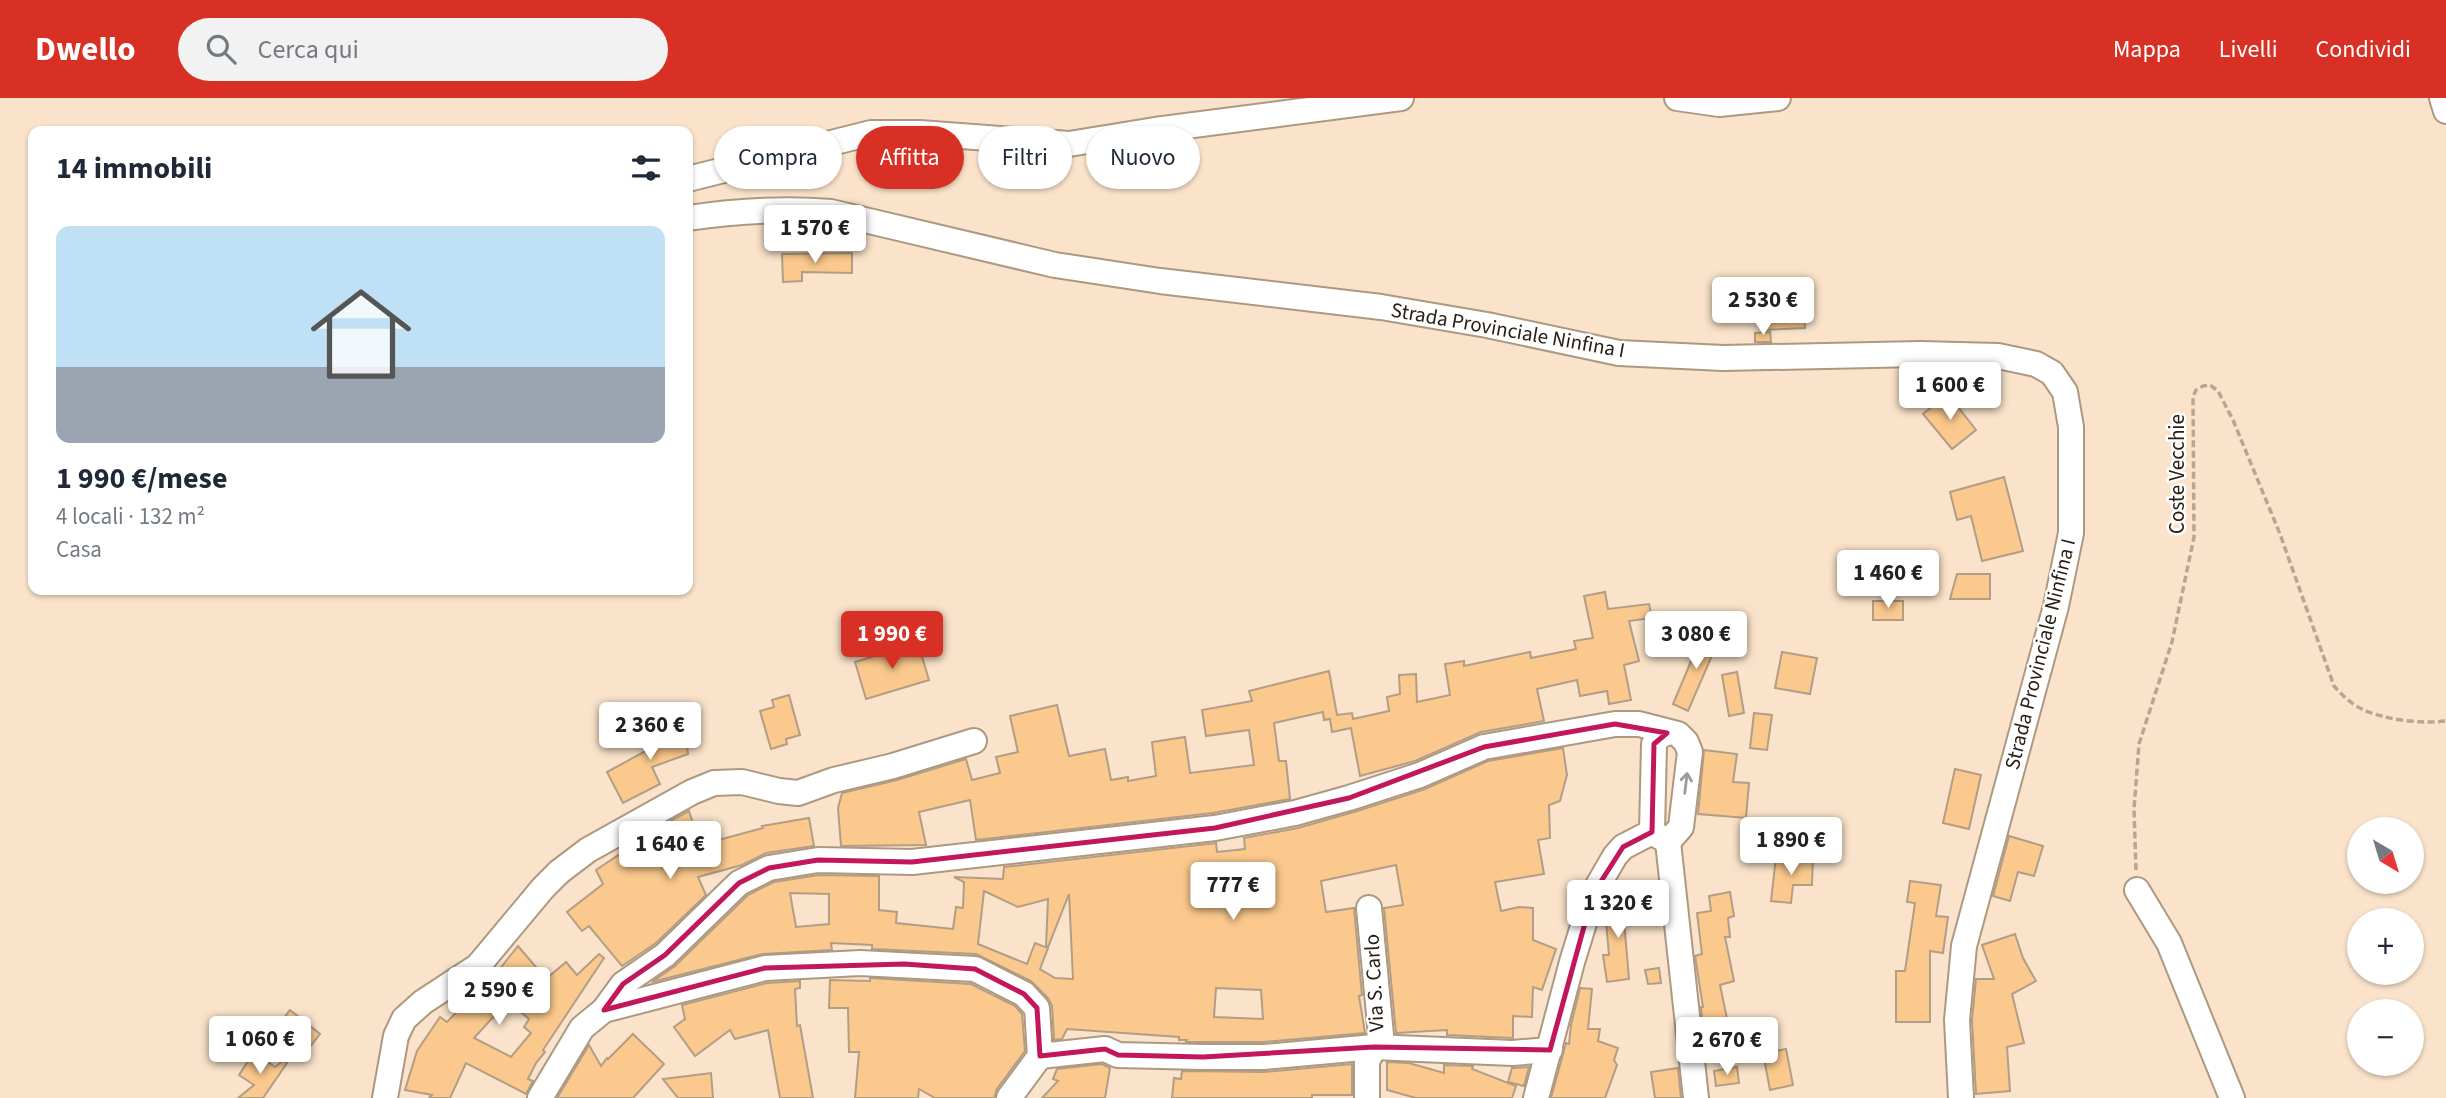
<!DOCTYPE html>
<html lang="it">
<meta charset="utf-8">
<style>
:root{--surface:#fff;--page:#f2f2f3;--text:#1f2937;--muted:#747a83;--line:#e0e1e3;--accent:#d93025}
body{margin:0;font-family:"Source Sans 3",sans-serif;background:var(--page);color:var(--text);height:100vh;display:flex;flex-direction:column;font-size:26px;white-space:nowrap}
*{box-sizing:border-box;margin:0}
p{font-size:23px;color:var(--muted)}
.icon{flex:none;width:38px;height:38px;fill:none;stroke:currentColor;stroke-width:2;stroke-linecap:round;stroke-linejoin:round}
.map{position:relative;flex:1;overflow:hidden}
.side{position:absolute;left:28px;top:28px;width:665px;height:469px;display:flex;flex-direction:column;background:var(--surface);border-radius:14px;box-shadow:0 2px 5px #0004}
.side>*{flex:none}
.top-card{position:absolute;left:714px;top:28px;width:665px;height:63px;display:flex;gap:14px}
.needle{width:46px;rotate:142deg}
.buttons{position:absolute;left:2347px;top:719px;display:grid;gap:14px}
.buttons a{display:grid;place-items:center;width:77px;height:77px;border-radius:50%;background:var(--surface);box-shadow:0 2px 5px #0004;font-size:35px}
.price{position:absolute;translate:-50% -60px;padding:0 16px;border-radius:7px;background:#fff;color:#222;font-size:23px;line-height:46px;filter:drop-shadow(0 2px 4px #0008)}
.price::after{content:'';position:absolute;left:50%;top:42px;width:21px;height:16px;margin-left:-10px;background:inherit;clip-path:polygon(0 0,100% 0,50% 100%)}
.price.current{background:var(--accent);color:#fff}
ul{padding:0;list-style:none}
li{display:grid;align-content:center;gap:14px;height:371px;padding:0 28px}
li+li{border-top:2px solid var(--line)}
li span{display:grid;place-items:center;height:217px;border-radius:14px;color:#555}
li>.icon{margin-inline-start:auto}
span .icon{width:126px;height:126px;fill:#fffc;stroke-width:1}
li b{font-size:30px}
h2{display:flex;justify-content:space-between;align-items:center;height:84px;padding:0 28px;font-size:30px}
.tag{padding:0 24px;border-radius:32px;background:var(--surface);box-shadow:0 2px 5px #0004;font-size:24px;line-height:63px}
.tag.current{background:var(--accent);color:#fff}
header{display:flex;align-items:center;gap:42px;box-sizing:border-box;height:98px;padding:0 35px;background:var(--accent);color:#fff}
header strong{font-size:33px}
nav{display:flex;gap:38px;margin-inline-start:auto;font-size:24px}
.search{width:490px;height:63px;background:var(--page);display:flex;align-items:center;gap:18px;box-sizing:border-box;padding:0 24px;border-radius:38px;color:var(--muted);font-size:26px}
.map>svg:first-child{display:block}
.building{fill:#fbc98d;stroke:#b29d85;stroke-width:2;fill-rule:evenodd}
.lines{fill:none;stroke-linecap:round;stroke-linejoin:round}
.minor-casing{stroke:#ad9880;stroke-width:28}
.path{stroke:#b8a692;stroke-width:3.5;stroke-dasharray:7 3.5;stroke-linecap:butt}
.minor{stroke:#fff;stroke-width:24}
.oneway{stroke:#9e9b96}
.marked{fill:none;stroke:#c2185b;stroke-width:5;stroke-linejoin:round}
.labels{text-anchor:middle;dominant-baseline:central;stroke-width:5;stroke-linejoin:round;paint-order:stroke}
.street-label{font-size:21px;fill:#282016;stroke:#fff}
</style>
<header>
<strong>Dwello</strong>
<div class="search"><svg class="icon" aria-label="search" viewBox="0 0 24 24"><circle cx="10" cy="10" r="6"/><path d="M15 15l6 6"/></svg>Cerca qui</div>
<nav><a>Mappa</a><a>Livelli</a><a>Condividi</a></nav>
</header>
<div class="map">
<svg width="2446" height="1000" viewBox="0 0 2446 1000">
<rect width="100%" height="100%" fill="#fae3ca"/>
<g class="building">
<polygon points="852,155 852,175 802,174 802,183 783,184 782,156"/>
<polygon points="1803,195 1805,230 1763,232 1762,197"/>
<polygon points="1770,234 1771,244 1755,244 1755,235"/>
<polygon points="1948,296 1976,332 1952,351 1923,316"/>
<polygon points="2004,379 2023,453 1982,463 1971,418 1957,422 1950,394"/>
<polygon points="1957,476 1990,476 1990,501 1950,501"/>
<polygon points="1605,494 1608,511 1649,506 1652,520 1629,523 1639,563 1624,567 1631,602 1609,606 1607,593 1580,598 1577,582 1537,591 1544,623 1481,634 1415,663 1360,678 1351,630 1332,634 1330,621 1324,622 1323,614 1274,625 1279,663 1286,663 1290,701 1213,715 976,742 970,702 919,714 926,747 841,748 838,710 842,695 897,682 966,661 972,682 1000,675 996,659 1018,654 1010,618 1057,607 1069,658 1105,651 1111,682 1128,679 1128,683 1156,678 1152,644 1185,639 1190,675 1254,667 1249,632 1206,638 1202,612 1252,603 1249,593 1329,573 1337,617 1352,615 1353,621 1389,613 1387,599 1400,596 1399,577 1416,576 1417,604 1450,597 1445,566 1464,563 1464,568 1530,554 1531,560 1576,551 1574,543 1593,540 1584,498"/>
<rect x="1873" y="503" width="30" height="19"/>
<polygon points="1710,532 1720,539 1688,613 1673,606 1692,561 1691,560"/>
<polygon points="918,545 929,582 866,601 855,564"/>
<polygon points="1782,554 1817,560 1810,596 1775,590"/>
<polygon points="1737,574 1744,615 1729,618 1722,577"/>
<polygon points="789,597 800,637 786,641 787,646 771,651 760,613 774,609 772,602"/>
<polygon points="678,614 686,637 688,656 652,669 660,686 623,705 607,674 668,641 662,619"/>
<polygon points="1754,615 1772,617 1767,652 1750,650"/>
<path d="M1563,650L1567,677L1564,688L1560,703L1549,707L1550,740L1538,742L1544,776L1495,784L1501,813L1519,809L1533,810V842L1556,851L1542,892L1533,889L1532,919L1513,918V940L1447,937V932L1396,935L1384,810L1403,807L1396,767L1321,783L1326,814L1354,810L1362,897L1359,898L1365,935L1263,944H1186L1187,942H1179V939L1067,931L1062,941L1054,942L1052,908L1048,900L1031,883L976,856L872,851V847L831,845L832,852L762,856L652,884L675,868L748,797L774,784L819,777L879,778V812L897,814L896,825L953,831L956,809L963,810L964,784L954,779L1003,781L1004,769L1216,745L1217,754L1245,751L1244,740L1298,730L1354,714L1425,691L1488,663ZM984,793L1018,809L1048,801L1046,848L1048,849L1069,796L1073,881L1055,880L1040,871L1048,850L1035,845L1027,866L978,846ZM790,795L829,796V826L796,829ZM1216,890L1261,892L1263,921L1214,919Z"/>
<polygon points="1704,652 1737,656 1733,684 1749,685 1746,720 1698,716"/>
<polygon points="1955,671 1981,677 1969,731 1943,725"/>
<polygon points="689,713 700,747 763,730 762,728 809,720 814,748 766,755 742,767 698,779 706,797 656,845 622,868 589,828 582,833 567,814 603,786 596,772 623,754 653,741 650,734"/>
<polygon points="2009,738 2043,748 2034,778 2018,774 2010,803 1993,798"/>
<polygon points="1776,759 1813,759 1812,787 1793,787 1791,805 1771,803"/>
<polygon points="1910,783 1941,787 1936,818 1948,819 1943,855 1930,853 1930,924 1896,924 1896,873 1905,873 1915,805 1907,804"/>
<polygon points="1730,794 1734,818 1728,820 1730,839 1725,839 1734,883 1720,887 1730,935 1704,940 1701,909 1703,909 1695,858 1702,856 1697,815 1711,813 1709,798"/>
<polygon points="1639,806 1640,822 1624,823 1629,881 1607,884 1603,857 1609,857 1606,824 1600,824 1605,808"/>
<polygon points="2015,836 2023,860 2036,883 2012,896 2024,945 2007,949 2010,993 1976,996 1972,922 1976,881 1994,881 1982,847"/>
<path d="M518,848L546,881L566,864L577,877L599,856L604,860L543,952L545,954L536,965L528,981L533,983L526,996L466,965L450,1000H429L432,997L405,992L417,953L440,919L447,924L473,897L472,895L498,873ZM508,903L529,921L524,929L531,935L511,959L474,940Z"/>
<polygon points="1659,870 1661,885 1648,886 1645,872"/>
<polygon points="870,880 971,886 1015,908 1022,916 1025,953 997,991 994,1000 935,1000 919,991 918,1000 855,1000 859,954 849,954 848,910 829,910 830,882 870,883"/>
<polygon points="800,883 800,890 795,891 797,928 800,927 813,1000 780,1000 768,932 735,941 730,932 695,958 674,929 685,921 682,907 767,885"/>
<polygon points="1580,890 1592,891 1588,931 1600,931 1598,943 1618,950 1614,962 1617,967 1605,1000 1551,1000 1566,945 1569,946 1571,927"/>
<polygon points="290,912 320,936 305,955 275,932"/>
<polygon points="633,936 664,966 633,1000 557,1000 589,947 601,968 607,960 608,961"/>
<polygon points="1786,951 1793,987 1770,992 1763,955"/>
<polygon points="254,954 275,969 284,962 287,965 263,1000 238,1000 254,987 239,977"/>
<polygon points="1387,964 1409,965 1444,975 1444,967 1473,968 1472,971 1516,988 1512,1000 1416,1000 1387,992"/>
<polygon points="1102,966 1110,970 1105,1000 1042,1000 1058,983 1053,981 1057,971"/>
<polygon points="1352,966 1352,997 1312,997 1312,1000 1172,1000 1174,980 1181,981 1182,973 1265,974"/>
<polygon points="1529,969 1524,988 1508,984 1512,970"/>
<polygon points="1737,969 1739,985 1716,988 1714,973"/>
<polygon points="1678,970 1681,1000 1655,1000 1651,974"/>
<polygon points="711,975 713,1000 678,1000 663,981"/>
</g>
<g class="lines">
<g class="minor-casing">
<g id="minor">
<polyline points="1677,0 1719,6 1778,0"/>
<polyline points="2442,0 2446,13"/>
<polyline points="688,81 871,35 920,35 1069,46 1155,32 1401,0"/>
<path d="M688,120C736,113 783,110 831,114L1055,167L1160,183L1381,209L1487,227L1619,255L1723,260L1920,256L1998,258L2036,266L2052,275L2065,294L2071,329V435L2056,508L1964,848L1957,922L1961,1000"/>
<polyline points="1665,742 1652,734 1654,646 1659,638 1667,635"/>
<polyline points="1668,744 1696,1000"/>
<polyline points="2137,792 2169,845 2232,1000"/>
<polyline points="604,912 765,870 860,865 975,871 1024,896 1037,910 1040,958 1009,1000"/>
<polyline points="1040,958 1105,951 1118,957 1203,959 1264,959 1374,949 1512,955 1550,952"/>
<polyline points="385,1000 396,938 404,921 423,904 478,868 543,790 559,774 588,752 692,694 714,685 742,684 779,693 798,695 834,682 893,668 974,643"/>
<polyline points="540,1000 582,930 604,912 623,886 665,857 739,785 769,770 818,762 912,764 1215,730 1295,715 1349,700 1420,677 1484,649 1615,626 1639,626 1678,636 1686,644 1690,654 1681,729 1668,744"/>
<polyline points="1367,1000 1367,963 1381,937 1369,810"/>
<polyline points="1536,1000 1572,864 1593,796 1615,758 1623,749 1652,734"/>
</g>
</g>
<path class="path" d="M2136,772L2134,711L2139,646L2172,544L2194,439L2193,299L2196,292L2203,288L2210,287L2218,293L2233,322L2280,436L2334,588C2342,597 2352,607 2364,612C2386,622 2422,626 2446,623"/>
<use href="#minor" class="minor"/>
</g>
<defs><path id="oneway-shaft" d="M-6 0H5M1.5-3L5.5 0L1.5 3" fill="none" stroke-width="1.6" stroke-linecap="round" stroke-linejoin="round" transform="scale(1.75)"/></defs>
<use class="oneway" href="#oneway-shaft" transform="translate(1686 685) rotate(-83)"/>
<path class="marked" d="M1615,626L1667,635L1654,646L1652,734L1623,749L1593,796L1550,952L1374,949L1203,959L1118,957L1105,951L1040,958L1037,910L1024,896L975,871L904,866L765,870L604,912L623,886L665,857L739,785L769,770L818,762L912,764L1215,730L1349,700L1484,649Z"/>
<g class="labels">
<g class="street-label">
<text transform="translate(1508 232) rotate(10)">Strada Provinciale Ninfina I</text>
<text transform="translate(2177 376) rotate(-90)">Coste Vecchie</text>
<text transform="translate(2040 556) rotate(-76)">Strada Provinciale Ninfina I</text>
<text transform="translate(1374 885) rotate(-93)">Via S. Carlo</text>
</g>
</g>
</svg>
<div class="buttons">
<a><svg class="needle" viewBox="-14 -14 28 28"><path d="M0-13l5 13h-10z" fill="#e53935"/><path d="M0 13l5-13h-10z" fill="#747a83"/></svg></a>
<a>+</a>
<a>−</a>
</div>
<b class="price" style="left:815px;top:167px">1 570 €</b>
<b class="price" style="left:1763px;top:239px">2 530 €</b>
<b class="price" style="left:1950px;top:324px">1 600 €</b>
<b class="price" style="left:1888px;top:512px">1 460 €</b>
<b class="price current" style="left:892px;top:573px">1 990 €</b>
<b class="price" style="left:1696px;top:573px">3 080 €</b>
<b class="price" style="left:650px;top:664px">2 360 €</b>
<b class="price" style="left:1791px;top:779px">1 890 €</b>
<b class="price" style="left:670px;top:783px">1 640 €</b>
<b class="price" style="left:1233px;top:824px">777 €</b>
<b class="price" style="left:1618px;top:842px">1 320 €</b>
<b class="price" style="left:499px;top:929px">2 590 €</b>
<b class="price" style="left:260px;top:978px">1 060 €</b>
<b class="price" style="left:1727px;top:979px">2 670 €</b>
<div class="top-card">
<a class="tag">Compra</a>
<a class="tag current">Affitta</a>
<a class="tag">Filtri</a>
<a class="tag">Nuovo</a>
</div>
<section class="side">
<h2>14 immobili<svg class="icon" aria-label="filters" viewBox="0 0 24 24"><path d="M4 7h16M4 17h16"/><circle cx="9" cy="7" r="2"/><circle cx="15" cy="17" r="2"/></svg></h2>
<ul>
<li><span style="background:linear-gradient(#bfe0f5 65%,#9aa5b1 0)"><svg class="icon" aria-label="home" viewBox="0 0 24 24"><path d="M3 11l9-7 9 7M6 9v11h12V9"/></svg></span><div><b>1 990 €/mese</b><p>4 locali · 132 m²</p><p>Casa</p></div></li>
</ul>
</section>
</div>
